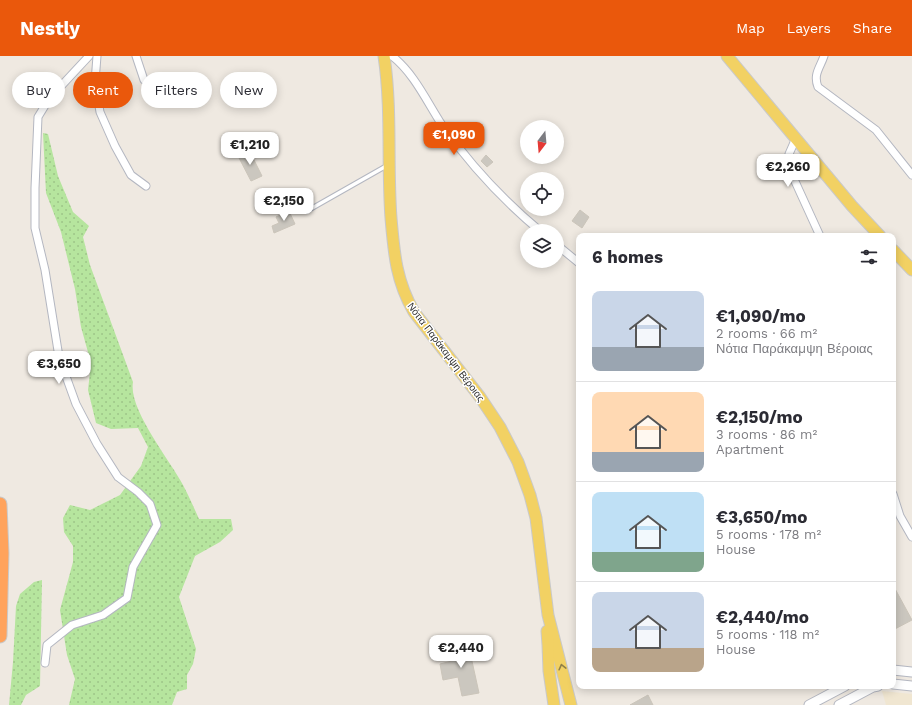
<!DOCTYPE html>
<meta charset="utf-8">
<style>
:root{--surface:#fff;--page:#f2f2f3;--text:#2b2b33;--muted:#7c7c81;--line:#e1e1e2;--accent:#ea580c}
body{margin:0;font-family:"Work Sans",sans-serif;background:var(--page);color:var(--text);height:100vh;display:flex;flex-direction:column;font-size:15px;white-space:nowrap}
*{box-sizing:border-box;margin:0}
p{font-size:13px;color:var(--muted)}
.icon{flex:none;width:22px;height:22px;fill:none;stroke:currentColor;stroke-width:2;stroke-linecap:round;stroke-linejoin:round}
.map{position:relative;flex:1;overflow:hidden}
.panel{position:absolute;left:576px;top:177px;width:320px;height:456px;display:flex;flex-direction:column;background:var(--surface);border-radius:8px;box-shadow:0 2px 10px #0003}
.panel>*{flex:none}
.banner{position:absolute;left:12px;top:16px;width:380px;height:36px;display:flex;gap:8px}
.needle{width:26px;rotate:196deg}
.buttons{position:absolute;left:520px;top:64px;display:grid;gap:8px}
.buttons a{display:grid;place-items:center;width:44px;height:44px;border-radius:50%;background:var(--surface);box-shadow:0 2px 10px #0003;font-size:20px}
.price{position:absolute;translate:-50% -34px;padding:0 9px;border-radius:8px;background:#fff;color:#222;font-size:13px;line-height:26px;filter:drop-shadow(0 1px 2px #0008)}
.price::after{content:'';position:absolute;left:50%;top:24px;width:12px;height:9px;margin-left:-6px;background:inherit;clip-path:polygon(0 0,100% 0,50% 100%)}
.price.active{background:var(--accent);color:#fff}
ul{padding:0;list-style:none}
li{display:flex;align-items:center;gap:12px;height:100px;padding:0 16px}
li+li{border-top:1px solid var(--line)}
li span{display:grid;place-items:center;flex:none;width:112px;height:80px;border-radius:8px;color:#555}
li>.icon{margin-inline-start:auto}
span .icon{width:48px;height:48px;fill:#fffc;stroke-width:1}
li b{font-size:17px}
h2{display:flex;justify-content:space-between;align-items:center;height:48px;padding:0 16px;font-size:17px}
.chip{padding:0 14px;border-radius:18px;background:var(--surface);box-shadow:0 2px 10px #0003;font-size:14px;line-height:36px}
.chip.active{background:var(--accent);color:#fff}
header{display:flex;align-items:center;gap:24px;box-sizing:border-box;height:56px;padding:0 20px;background:var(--accent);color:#fff}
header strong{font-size:19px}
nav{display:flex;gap:22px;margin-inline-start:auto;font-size:14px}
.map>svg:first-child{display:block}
.education{fill:#f0e6d1}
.grass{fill:url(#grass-dots)}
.building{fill:#cbc7bf;stroke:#cbc5ba}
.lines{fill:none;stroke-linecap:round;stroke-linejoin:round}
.service-casing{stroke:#b4b7c1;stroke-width:5.5}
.minor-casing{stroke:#b4b7c1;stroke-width:9}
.tertiary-casing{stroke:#b4b7c1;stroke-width:11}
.primary-casing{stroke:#c9c9c9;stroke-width:13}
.motorway-casing{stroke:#c9c9c9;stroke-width:15}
.service{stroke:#fff;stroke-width:3.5}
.minor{stroke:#fff;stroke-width:7}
.tertiary{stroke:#fff;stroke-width:9}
.primary{stroke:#f2d163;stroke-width:11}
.motorway{stroke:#ffa35c;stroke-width:13}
.oneway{stroke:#908048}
.labels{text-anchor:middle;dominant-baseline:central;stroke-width:3;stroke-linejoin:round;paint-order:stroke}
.street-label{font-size:10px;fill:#2e2e2e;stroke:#fff}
</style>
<header>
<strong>Nestly</strong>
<nav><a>Map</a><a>Layers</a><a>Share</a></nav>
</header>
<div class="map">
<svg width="912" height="649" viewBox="0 0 912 649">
<defs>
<pattern id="grass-dots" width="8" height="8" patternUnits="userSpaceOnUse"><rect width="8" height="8" fill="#b6e59e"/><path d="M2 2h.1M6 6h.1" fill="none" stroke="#9dc588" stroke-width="1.8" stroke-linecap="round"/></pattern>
</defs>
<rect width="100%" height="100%" fill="#efe9e1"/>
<polygon class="education" points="882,635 912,638 912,649 886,649"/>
<g class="grass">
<path d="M43,77L48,78L58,120L73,156L89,170L83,181L90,209L133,326C128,353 170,404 183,429C189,440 194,452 199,463H231L233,474L220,486L195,500L179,541L196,593L193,608L187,619V633L177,636L172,649H69L75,623L67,599L60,554L73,506V490L64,476L63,462L70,449L90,454L120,439L141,410L148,391L138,372L111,373L96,367L88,334L91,307L81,271L75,233L61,176L46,137Z"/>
<polygon points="42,524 40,630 26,639 21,649 9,649 13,606 16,550 20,538 34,526"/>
</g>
<g class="building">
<polygon points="249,94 262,120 251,125 238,100"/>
<polygon points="486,99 493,106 487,111 481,105"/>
<polygon points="580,154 589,161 582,172 572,165"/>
<polygon points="289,155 295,168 274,177 272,170 279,167 276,161"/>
<polygon points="893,529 912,564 893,574"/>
<polygon points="468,587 479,637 462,640 458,621 443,624 440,608 452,605 449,591"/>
<polygon points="648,639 653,649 630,649"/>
</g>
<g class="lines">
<g class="service-casing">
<polyline id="service" points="307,155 388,109"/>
</g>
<g class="minor-casing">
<g id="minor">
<polyline points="97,0 95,26 100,56 115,90 131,119 146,130"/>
<polyline points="136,0 144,24"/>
<path d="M392,0C414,17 427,46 442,69C469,107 504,145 540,175"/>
<path d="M824,0C820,12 813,18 818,31L876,74L912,119"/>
<polyline points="796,82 789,98 788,110 820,180"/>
<polyline points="557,189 579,207"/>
<polyline points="893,438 900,460 912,481"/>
<polyline points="45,607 47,589 72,569 103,559 127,542 133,511 157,469 150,448 138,436 118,421 97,388 76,348 59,301 45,214 35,172 35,132 38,61 49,43 89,0"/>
</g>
</g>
<g class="tertiary-casing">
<g id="tertiary">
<polyline points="893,614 912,616"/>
<polyline points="893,628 912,630"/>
<polyline points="809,649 845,630"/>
<polyline points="839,649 873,631 878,630"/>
</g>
</g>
<g class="primary-casing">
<g id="primary">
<path d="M384,0C392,54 387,108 391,162C394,197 396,225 414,256L480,341L500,371L518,406L530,439L536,462L548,559L571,649"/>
<polyline points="727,0 852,150 880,180"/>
<polyline points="893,194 912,214"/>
<polyline points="547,575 548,589 549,615 554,649"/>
</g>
</g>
<g class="motorway-casing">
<polyline id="motorway" points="0,448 2,497 0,580"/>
</g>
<use href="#service" class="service"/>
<use href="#minor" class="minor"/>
<use href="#tertiary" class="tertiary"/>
<use href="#primary" class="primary"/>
<use href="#motorway" class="motorway"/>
</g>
<defs><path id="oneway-chevron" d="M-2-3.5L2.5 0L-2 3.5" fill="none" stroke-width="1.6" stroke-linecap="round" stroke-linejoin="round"/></defs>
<use class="oneway" href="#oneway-chevron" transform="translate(562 611) rotate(-104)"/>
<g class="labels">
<g class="street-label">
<text transform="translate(446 296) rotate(53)">Νότια Παράκαμψη Βέροιας</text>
</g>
</g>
</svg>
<div class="buttons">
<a><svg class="needle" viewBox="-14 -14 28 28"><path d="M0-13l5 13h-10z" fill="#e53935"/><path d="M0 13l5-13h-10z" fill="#7c7c81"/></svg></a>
<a><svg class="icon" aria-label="locate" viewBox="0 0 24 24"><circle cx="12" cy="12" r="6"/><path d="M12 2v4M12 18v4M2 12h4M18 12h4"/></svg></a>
<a><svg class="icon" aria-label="layers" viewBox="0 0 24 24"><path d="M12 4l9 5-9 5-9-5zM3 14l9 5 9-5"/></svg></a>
</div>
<b class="price active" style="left:454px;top:100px">€1,090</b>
<b class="price" style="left:250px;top:110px">€1,210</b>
<b class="price" style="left:788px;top:132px">€2,260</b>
<b class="price" style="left:284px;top:166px">€2,150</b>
<b class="price" style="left:59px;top:329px">€3,650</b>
<b class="price" style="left:461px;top:613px">€2,440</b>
<div class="banner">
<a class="chip">Buy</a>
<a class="chip active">Rent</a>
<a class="chip">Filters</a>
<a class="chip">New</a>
</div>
<section class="panel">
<h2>6 homes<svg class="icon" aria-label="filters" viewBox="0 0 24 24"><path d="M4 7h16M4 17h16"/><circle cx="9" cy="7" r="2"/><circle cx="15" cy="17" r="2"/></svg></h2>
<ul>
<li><span style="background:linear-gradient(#c9d6e8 70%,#9aa5b1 0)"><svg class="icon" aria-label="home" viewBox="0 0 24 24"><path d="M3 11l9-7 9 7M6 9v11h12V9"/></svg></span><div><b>€1,090/mo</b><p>2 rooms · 66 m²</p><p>Νότια Παράκαμψη Βέροιας</p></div></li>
<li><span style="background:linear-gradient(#ffd9b3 75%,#9aa5b1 0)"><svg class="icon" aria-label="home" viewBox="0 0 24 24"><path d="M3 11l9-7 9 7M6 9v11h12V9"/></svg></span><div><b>€2,150/mo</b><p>3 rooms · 86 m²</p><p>Apartment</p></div></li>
<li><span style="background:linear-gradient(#bfe0f5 75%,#7fa58c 0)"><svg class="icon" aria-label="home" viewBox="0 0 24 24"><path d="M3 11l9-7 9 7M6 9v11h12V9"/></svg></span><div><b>€3,650/mo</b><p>5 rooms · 178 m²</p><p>House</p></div></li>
<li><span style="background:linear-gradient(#c9d6e8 70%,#b9a48a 0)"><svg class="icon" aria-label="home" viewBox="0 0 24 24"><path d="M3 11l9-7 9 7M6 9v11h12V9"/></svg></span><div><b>€2,440/mo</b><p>5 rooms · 118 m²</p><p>House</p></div></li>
</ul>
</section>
</div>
